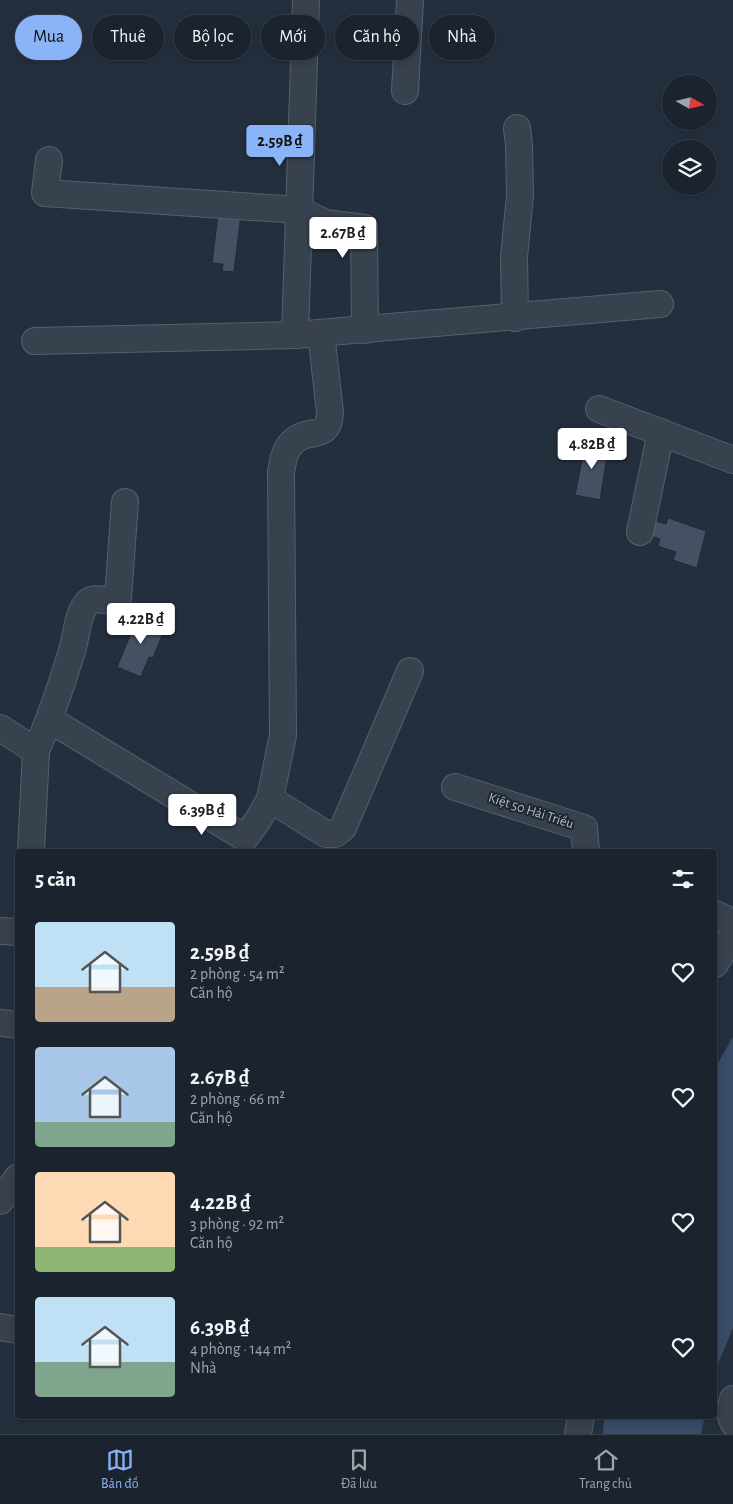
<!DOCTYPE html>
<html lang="vi">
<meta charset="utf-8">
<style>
:root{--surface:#1b232e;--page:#282f3a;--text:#f1f3f6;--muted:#a0a4aa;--line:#39404a;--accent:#8ab4f8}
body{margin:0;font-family:"Alegreya Sans",sans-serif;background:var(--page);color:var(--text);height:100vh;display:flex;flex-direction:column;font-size:19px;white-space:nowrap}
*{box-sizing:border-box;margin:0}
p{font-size:16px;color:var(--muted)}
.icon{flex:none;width:28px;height:28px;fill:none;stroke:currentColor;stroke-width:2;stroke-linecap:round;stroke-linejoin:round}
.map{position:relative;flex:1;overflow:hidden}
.side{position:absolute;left:15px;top:849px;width:702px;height:570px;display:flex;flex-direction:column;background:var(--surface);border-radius:5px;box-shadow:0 2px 8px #0003,0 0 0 1px var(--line)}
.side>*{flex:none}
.top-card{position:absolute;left:15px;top:15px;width:704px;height:45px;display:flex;gap:10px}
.needle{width:32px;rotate:98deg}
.fabs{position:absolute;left:662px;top:75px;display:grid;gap:10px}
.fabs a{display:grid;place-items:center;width:55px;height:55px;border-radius:50%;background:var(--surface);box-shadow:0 2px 8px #0003,0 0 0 1px var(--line);font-size:25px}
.price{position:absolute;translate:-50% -42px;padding:0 11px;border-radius:5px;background:#fff;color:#222;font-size:16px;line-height:32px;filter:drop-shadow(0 1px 2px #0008)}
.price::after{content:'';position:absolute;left:50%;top:30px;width:15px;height:11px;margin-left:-8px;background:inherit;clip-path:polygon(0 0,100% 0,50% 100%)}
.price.selected{background:var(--accent);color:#111}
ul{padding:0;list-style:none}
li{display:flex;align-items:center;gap:15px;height:125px;padding:0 20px}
li span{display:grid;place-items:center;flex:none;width:140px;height:100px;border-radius:5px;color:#555}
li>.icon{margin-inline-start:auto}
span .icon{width:60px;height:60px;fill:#fffc;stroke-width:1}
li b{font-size:21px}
h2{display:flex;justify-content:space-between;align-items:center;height:60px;padding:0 20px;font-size:21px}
.pill{padding:0 18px;border-radius:22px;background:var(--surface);box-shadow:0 2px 8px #0003,0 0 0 1px var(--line);font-size:18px;line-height:45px}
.pill.selected{background:var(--accent);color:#111}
.tab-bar{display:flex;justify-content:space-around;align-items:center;height:70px;border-top:1px solid var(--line);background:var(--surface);font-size:14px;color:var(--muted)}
.tab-bar a{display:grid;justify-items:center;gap:2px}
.tab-bar .selected{color:var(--accent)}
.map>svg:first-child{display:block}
.water{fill:#394c67}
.building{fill:#455162;stroke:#1f2835}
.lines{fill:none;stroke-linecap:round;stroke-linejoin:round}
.minor-casing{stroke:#565f6c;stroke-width:28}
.minor{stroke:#38414e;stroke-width:26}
.labels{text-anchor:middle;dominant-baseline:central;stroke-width:4;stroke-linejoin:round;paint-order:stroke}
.street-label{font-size:14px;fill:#b4bcc9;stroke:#1d2633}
</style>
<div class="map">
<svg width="733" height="1434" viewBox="0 0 733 1434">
<rect width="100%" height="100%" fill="#242f3e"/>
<g class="water">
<polygon points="733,1037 733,1328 715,1371 715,1068"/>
<polygon points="604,1416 705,1416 701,1434 603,1434"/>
</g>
<g class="building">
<polygon points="219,206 241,214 234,272 222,271 223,264 212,263"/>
<polygon points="586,440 609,445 600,500 575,495"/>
<polygon points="668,518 706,531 697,568 673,560 676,552 658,546 660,539 648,535 653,520 666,524"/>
<polygon points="139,614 164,622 161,633 163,633 153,658 149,657 141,677 117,667"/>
</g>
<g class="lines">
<g class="minor-casing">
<g id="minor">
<polyline points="405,91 410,0"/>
<polyline points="49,160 45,193 299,210 325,223 364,228 365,330"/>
<polyline points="515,318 514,257 520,195 519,145 517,128"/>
<polyline points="295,335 306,0"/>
<polyline points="35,341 295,335 660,304"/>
<polyline points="599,409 733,460"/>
<polyline points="640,532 661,432"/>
<path d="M50,720L245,838L258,820L270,799L283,735L281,472C283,460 285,448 295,440C310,428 329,441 330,412L321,333"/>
<path d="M0,728L36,751C50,719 61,687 71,654C77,638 76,616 87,603C94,596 105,601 113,601L118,598L125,502"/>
<polyline points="455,787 584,828 586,851"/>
<polyline points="270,799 326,834 335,834 343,828 410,671"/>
<polyline points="31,851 36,751"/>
<polyline points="715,914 733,922"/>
<polyline points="0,931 18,932"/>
<polyline points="715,964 733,934"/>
<polyline points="0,1023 18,1025"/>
<polyline points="0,1201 18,1177"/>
<polyline points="0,1327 18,1330"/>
<polyline points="733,1399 730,1413 733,1422"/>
<polyline points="578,1434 581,1416"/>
</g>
</g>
<use href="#minor" class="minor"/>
</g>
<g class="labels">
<g class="street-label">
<text transform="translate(531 811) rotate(18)">Kiệt 50 Hải Triều</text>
</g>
</g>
</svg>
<div class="fabs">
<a><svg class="needle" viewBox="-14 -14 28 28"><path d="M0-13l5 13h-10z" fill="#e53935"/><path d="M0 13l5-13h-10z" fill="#a0a4aa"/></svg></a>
<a><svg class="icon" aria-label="layers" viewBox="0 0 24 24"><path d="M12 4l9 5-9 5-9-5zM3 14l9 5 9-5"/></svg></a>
</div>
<b class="price selected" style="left:280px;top:167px">2.59B ₫</b>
<b class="price" style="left:343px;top:259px">2.67B ₫</b>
<b class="price" style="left:592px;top:470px">4.82B ₫</b>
<b class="price" style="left:141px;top:645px">4.22B ₫</b>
<b class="price" style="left:202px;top:836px">6.39B ₫</b>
<div class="top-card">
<a class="pill selected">Mua</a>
<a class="pill">Thuê</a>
<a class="pill">Bộ lọc</a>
<a class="pill">Mới</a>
<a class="pill">Căn hộ</a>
<a class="pill">Nhà</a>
</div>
<section class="side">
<h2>5 căn<svg class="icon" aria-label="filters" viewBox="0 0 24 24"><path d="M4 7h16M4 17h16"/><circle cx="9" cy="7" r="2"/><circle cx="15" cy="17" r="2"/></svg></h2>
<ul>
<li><span style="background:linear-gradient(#bfe0f5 65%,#b9a48a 0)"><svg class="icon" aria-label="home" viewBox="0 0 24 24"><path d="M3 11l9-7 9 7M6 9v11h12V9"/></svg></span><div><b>2.59B ₫</b><p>2 phòng · 54 m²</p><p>Căn hộ</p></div><svg class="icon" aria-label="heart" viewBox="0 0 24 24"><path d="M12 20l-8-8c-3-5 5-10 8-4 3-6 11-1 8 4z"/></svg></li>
<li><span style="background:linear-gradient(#a9c7e8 75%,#7fa58c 0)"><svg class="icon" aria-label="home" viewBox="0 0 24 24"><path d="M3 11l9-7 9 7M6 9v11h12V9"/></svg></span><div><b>2.67B ₫</b><p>2 phòng · 66 m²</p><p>Căn hộ</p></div><svg class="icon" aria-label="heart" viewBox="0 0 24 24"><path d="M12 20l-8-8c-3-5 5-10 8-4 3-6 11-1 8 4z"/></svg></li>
<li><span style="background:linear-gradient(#ffd9b3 75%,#8fb573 0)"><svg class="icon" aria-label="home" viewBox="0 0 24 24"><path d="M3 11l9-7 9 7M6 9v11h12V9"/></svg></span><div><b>4.22B ₫</b><p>3 phòng · 92 m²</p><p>Căn hộ</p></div><svg class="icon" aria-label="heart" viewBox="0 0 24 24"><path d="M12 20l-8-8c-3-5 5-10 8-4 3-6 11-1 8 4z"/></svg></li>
<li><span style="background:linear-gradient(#bfe0f5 65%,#7fa58c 0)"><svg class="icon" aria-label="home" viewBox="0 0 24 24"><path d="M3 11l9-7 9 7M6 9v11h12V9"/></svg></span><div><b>6.39B ₫</b><p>4 phòng · 144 m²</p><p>Nhà</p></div><svg class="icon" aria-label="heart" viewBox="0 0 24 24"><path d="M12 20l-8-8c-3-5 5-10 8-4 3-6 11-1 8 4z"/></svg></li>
</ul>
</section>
</div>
<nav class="tab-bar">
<a class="selected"><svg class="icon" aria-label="map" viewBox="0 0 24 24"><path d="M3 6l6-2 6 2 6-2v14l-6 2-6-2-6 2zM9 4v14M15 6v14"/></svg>Bản đồ</a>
<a><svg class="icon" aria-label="saved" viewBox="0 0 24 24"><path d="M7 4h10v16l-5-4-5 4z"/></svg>Đã lưu</a>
<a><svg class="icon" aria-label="home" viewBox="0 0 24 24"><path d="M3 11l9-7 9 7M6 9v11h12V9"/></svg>Trang chủ</a>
</nav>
